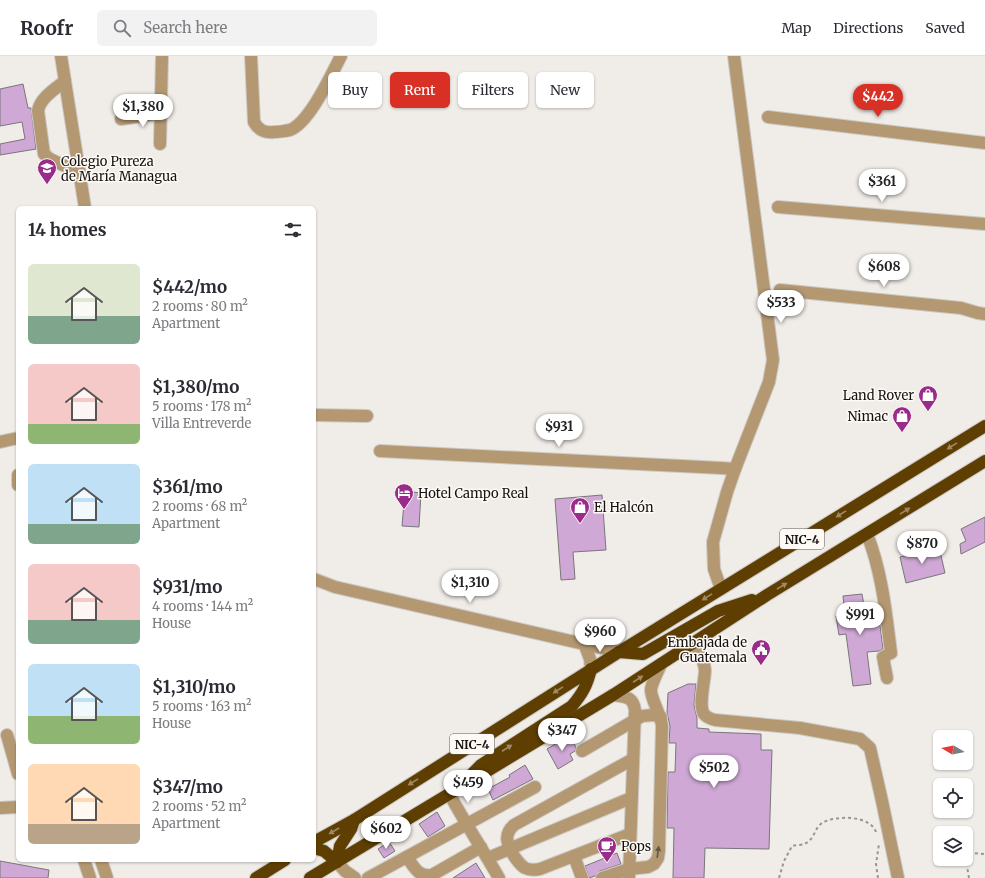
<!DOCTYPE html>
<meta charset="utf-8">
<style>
:root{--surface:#fff;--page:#f2f2f3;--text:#2b2b33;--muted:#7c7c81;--line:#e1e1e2;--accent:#d93025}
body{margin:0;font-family:Merriweather,serif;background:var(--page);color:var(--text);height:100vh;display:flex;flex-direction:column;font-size:15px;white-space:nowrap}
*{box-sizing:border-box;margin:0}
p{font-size:13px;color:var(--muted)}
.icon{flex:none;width:22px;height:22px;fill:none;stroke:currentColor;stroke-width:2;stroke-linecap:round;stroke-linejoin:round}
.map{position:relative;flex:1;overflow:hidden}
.panel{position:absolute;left:16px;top:150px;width:300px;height:656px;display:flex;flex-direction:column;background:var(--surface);border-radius:6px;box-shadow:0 1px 3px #0004}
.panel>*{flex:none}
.top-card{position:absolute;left:328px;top:16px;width:380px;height:36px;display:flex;gap:8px}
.needle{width:26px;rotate:280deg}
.controls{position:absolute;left:933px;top:674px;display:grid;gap:8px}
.controls a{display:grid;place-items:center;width:40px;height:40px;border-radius:6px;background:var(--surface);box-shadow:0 1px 3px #0004;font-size:20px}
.price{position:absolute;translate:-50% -34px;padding:0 9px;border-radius:14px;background:#fff;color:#222;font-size:13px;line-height:26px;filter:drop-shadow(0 1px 2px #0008)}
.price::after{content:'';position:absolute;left:50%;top:24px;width:12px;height:9px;margin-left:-6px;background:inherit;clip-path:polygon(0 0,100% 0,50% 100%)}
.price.current{background:var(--accent);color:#fff}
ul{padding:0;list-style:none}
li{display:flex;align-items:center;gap:12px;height:100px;padding:0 12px}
li span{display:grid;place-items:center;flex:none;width:112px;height:80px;border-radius:6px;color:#555}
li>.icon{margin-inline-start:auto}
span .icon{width:48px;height:48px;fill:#fffc;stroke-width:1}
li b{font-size:17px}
h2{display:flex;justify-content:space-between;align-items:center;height:48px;padding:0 12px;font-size:17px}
.tag{padding:0 14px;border-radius:6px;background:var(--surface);box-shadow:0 1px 3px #0004;font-size:14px;line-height:36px}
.tag.current{background:var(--accent);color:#fff}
header{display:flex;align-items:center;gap:24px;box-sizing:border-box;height:56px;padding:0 20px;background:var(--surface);border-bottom:1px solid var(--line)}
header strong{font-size:19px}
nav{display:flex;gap:22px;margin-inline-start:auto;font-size:14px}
.search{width:280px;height:36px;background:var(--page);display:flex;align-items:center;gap:10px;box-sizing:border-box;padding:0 14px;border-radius:6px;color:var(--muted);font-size:15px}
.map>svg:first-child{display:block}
.building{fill:#cfa8d5;stroke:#79767a}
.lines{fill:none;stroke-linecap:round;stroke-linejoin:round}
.minor-casing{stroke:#cdc9c6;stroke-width:14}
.highway-casing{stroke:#cdc9c6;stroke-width:14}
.path{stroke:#989592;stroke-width:2;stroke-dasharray:3 3;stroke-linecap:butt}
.minor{stroke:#b49872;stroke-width:12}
.highway{stroke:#5e3e01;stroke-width:12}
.oneway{fill:#9e8963}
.oneway2{fill:#645642}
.labels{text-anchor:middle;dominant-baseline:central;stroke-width:3;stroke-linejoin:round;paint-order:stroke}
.shield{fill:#fef9f5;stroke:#5b5856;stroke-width:1}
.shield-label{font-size:12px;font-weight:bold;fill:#151312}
.poi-label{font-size:13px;fill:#151312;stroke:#fef9f5;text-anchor:start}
</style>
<header>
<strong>Roofr</strong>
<div class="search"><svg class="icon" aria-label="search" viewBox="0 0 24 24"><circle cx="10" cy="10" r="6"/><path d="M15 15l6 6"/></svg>Search here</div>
<nav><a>Map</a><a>Directions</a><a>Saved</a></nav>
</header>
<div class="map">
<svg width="985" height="822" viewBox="0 0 985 822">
<rect width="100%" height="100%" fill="#f0ece8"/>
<g class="building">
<polygon points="23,28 28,52 31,52 36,93 0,99 0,88 25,83 22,66 0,70 0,33"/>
<polygon points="405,435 421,437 419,471 402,470"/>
<polygon points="602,439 606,494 573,496 575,523 561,524 555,443"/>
<polygon points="985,461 985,486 961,498 960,488 966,485 961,473"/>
<polygon points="939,491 945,517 906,527 900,501"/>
<polygon points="862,538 865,555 878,553 883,593 879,595 867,596 871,628 853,630 846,578 839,579 836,560 845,558 843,540"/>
<polygon points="688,628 696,628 694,649 697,662 697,672 709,673 709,676 761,678 761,694 772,694 769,793 705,792 704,822 673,822 674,772 667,772 668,716 675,716 676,687 669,687 670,670 667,657 668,637"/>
<polygon points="569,680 576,691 575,695 570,698 573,704 558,713 547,693"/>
<polygon points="525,709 533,723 493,744 488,733 510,721 509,719"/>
<polygon points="437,756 445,770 428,781 419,768"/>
<polygon points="389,786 395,795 384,802 378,793"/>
<polygon points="617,797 621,808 600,815 595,820 589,822 585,810"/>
<polygon points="0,805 49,814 48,822 0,822"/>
<polygon points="476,807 485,822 453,822"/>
</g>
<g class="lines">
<g class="minor-casing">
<g id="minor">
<polyline points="61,0 85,152"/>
<path d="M251,0L254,66C259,75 265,77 274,76C279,76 285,75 290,74C310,66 331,19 341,0"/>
<path d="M65,25C55,33 40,42 38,55L44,98L50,103L80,117"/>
<polyline points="768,61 985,87"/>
<polyline points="121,63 161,57"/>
<polyline points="160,88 162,0"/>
<polyline points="778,151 985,168"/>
<polyline points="780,234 961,252 978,257 985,258"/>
<polyline points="314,359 367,360"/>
<polyline points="0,386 18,382"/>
<polyline points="380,395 721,412 735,413"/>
<polyline points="18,419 18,429"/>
<path d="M867,478C882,516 886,557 891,597L883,601L887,622"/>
<polyline points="314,523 335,531 619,596"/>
<polyline points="721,533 714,513 713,486 727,436 735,413 769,326 773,304 734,0"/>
<polyline points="584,587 590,603 591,613"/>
<path d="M695,587C699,596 704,604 705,614C705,625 698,649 704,658C707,662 711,663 715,664L800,672L860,683L870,692L882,745L898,822"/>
<path d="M613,639C625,641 633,640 635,654L629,822"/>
<polyline points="7,679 18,718"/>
<polyline points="582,695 642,660 653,659 661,661"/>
<path d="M450,739C465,767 483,794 499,822"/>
<polyline points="0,752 18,751"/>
<path d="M630,778L540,813C535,814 529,814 525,812C520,809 517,804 514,800C507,788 503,779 514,769L633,703"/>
<polyline points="574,800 582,822"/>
<path d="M407,801C414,811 418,821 432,819L481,791"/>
<polyline points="488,802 631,742"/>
<polyline points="84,804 90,822"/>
<polyline points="101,804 107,822"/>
<polyline points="337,806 345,815 355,822"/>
<polyline points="368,822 535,731"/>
<path d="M602,822L629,813L648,811L654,808L658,802L659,795L662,670C661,658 650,642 651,633C653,624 658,616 661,608"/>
</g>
</g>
<g class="highway-casing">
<g id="highway">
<polyline points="619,596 643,598 718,555 752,544"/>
<path d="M466,724L481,709L572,650C583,637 587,629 591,613"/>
<polyline points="314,786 354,764 619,596 985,370"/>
<polyline points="314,792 324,795 337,806"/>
<polyline points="337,806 340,790 351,773 354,764"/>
<polyline points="256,822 285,804"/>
<polyline points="310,822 613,639 767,539 985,405"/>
</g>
</g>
<g class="path">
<path d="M779,822L784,805L792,790C796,789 801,789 804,788C815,784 814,772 822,767C836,759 870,759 876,776"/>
<polyline points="878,822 876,808 879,788"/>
<polyline points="969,822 967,810 968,800 973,797 985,798"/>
</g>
<use href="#minor" class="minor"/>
<use href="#highway" class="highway"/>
</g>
<defs><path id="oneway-solid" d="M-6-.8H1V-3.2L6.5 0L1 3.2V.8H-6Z"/></defs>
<g class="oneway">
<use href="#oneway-solid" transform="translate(952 390) rotate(148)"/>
<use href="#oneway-solid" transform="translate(905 455) rotate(-32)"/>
<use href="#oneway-solid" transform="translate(841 458) rotate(148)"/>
<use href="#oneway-solid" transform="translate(782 530) rotate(-31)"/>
<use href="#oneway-solid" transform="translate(707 541) rotate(148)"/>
<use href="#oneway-solid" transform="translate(638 623) rotate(-33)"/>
<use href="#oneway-solid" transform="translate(558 634) rotate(148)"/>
<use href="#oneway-solid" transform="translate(507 692) rotate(-33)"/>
<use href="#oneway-solid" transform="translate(413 726) rotate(148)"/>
<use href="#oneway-solid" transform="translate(334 775) rotate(150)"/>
</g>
<use class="oneway2" href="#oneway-solid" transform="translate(658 796) rotate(-82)"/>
<defs>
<g id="school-pin" transform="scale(1)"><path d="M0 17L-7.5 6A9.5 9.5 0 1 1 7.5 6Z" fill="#992b8b" stroke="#fef9f5"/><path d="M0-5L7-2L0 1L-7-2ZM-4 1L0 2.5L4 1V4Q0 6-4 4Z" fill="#fff"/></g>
<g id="shop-pin" transform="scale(1)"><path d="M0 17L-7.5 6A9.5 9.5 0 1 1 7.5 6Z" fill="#992b8b" stroke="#fef9f5"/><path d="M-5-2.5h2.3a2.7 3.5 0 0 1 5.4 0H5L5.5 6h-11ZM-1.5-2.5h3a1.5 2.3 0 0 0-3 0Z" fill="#fff"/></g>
<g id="hotel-pin" transform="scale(1)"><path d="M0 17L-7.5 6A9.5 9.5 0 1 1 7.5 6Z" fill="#992b8b" stroke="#fef9f5"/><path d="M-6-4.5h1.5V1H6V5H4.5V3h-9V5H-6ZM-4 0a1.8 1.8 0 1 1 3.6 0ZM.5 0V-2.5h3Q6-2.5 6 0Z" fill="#fff"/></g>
<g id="civic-pin" transform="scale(1)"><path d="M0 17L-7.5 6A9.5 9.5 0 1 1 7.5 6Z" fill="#992b8b" stroke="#fef9f5"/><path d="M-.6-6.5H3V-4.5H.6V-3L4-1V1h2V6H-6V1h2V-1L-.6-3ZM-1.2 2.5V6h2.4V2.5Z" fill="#fff"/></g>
<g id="cafe-pin" transform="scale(1)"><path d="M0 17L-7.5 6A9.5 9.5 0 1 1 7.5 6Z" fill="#992b8b" stroke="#fef9f5"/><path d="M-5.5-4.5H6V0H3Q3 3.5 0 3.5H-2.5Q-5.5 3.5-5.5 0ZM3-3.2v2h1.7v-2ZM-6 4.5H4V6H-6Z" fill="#fff"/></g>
</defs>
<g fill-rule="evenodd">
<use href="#school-pin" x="47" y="112"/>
<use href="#shop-pin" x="928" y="339"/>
<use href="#shop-pin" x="902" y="360"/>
<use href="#hotel-pin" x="404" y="437"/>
<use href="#shop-pin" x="580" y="451"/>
<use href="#civic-pin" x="761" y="593"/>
<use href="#cafe-pin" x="607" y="790"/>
</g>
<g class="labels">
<g class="shield">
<rect x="780" y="473" width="44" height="20" rx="3"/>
<rect x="450" y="678" width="44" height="20" rx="3"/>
</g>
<g class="shield-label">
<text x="802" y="483">NIC-4</text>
<text x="472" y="688">NIC-4</text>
</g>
<g class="poi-label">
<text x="61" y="105">Colegio Pureza<tspan x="61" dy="15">de María Managua</tspan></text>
<text x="914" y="339" text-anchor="end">Land Rover</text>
<text x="888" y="360" text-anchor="end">Nimac</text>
<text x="418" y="437">Hotel Campo Real</text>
<text x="594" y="451">El Halcón</text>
<text x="747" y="586" text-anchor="end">Embajada de<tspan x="747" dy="15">Guatemala</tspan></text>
<text x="621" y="790">Pops</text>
</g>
</g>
</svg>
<div class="controls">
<a><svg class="needle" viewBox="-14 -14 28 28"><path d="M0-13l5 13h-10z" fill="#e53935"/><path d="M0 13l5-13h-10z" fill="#7c7c81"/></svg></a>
<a><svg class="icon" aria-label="locate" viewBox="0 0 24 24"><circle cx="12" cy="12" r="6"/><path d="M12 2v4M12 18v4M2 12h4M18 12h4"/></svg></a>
<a><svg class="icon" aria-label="layers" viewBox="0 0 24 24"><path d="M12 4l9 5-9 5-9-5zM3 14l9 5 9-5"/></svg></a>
</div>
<b class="price current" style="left:878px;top:62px">$442</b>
<b class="price" style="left:143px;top:72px">$1,380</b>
<b class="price" style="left:882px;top:147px">$361</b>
<b class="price" style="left:884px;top:232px">$608</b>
<b class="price" style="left:781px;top:268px">$533</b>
<b class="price" style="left:559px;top:392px">$931</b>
<b class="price" style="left:922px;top:509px">$870</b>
<b class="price" style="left:470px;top:548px">$1,310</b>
<b class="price" style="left:860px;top:580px">$991</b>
<b class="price" style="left:600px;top:597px">$960</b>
<b class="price" style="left:562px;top:696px">$347</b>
<b class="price" style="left:714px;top:733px">$502</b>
<b class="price" style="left:468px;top:748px">$459</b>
<b class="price" style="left:386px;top:794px">$602</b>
<div class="top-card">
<a class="tag">Buy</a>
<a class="tag current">Rent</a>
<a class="tag">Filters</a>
<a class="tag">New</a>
</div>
<section class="panel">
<h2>14 homes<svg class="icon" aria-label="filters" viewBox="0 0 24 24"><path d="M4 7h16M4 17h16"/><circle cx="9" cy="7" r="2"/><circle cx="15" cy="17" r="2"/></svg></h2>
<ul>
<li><span style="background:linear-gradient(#dfe7d0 65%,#7fa58c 0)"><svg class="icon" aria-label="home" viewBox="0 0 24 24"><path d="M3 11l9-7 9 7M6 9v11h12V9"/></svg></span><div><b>$442/mo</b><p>2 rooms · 80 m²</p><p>Apartment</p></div></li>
<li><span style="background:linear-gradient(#f6c9c9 75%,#8fb573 0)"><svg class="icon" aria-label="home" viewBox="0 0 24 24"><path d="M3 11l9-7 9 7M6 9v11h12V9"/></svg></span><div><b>$1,380/mo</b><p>5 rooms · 178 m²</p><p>Villa Entreverde</p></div></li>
<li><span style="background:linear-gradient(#bfe0f5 75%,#7fa58c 0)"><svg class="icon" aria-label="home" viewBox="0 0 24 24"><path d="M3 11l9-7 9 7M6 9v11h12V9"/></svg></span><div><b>$361/mo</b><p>2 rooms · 68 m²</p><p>Apartment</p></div></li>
<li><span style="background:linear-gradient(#f6c9c9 70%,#7fa58c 0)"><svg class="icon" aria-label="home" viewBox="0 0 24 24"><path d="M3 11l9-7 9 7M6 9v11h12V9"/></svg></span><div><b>$931/mo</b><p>4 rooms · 144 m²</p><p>House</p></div></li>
<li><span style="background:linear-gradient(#bfe0f5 65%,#8fb573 0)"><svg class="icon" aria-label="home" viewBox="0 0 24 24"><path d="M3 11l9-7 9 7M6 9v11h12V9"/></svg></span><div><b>$1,310/mo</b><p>5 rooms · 163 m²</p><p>House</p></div></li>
<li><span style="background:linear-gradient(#ffd9b3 75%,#b9a48a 0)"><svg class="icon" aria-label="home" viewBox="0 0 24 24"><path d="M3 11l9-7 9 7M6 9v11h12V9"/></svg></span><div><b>$347/mo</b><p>2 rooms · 52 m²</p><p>Apartment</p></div></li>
</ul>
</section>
</div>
